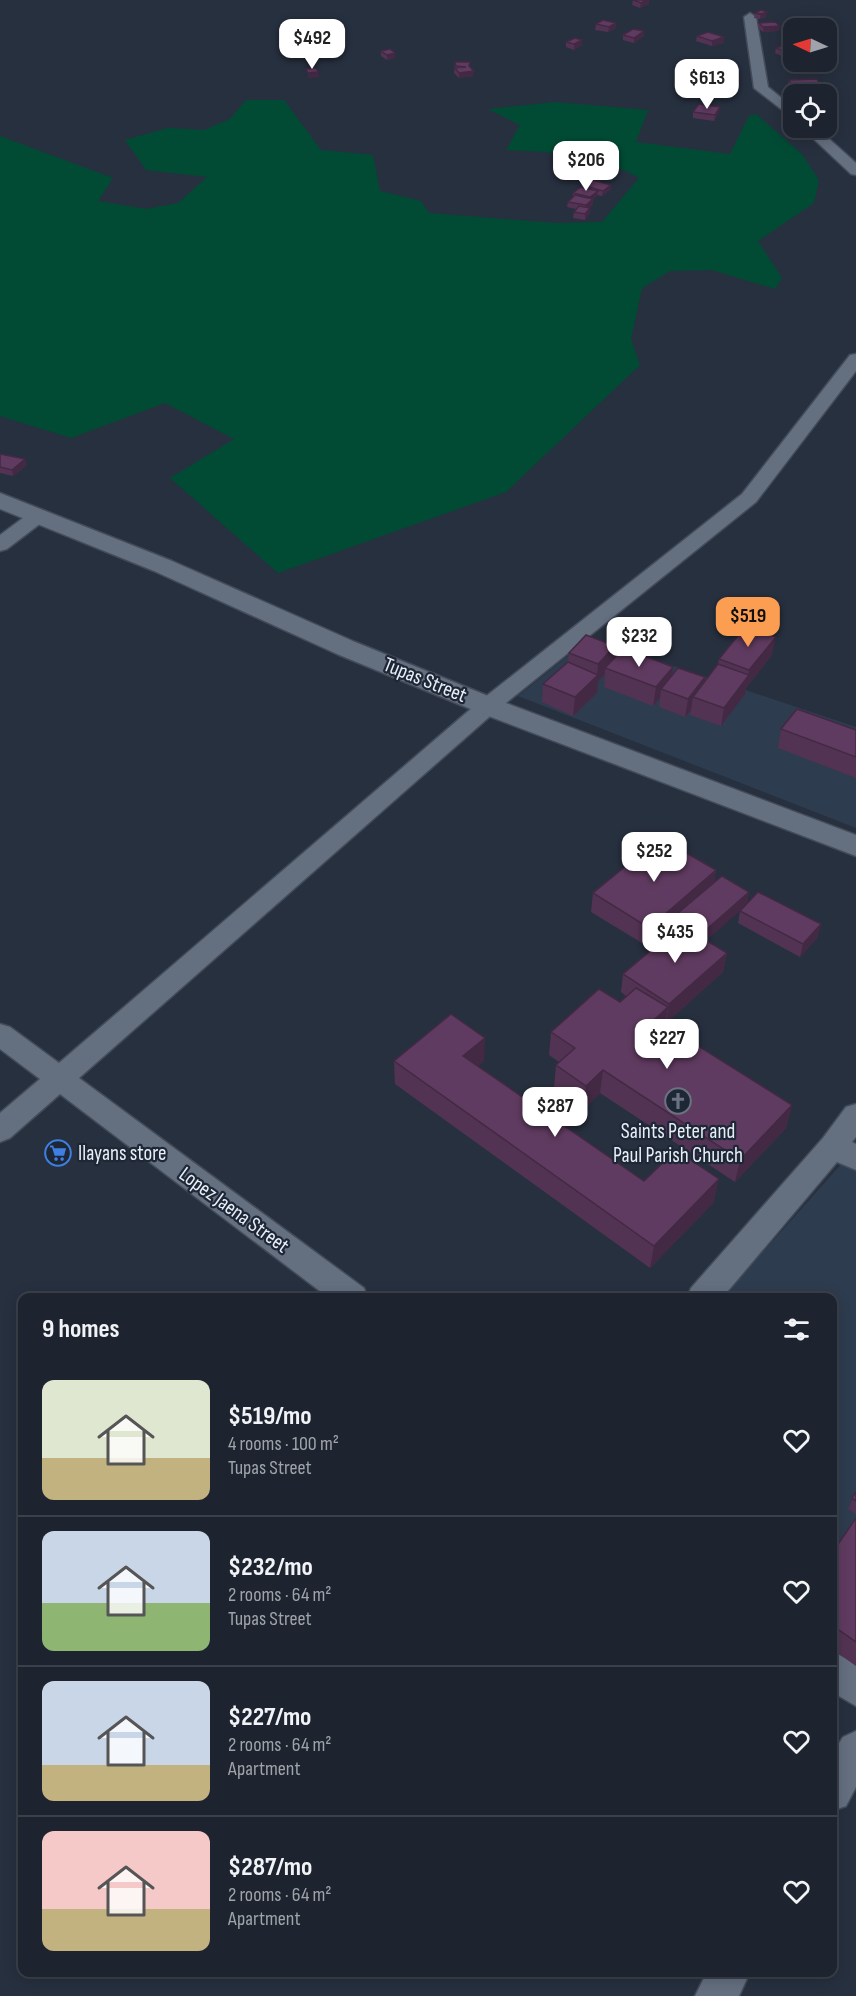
<!DOCTYPE html>
<meta charset="utf-8">
<style>
:root{--surface:#1d242f;--page:#2a303b;--text:#f1f3f6;--muted:#a0a4aa;--line:#3b414b;--accent:#fc9e52}
body{margin:0;font-family:"Sofia Sans Condensed",sans-serif;background:var(--page);color:var(--text);height:100vh;display:flex;flex-direction:column;font-size:22px;white-space:nowrap}
*{box-sizing:border-box;margin:0}
p{font-size:20px;color:var(--muted)}
.icon{flex:none;width:33px;height:33px;fill:none;stroke:currentColor;stroke-width:2;stroke-linecap:round;stroke-linejoin:round}
.map{position:relative;flex:1;overflow:hidden}
.sheet{position:absolute;left:18px;top:1293px;width:819px;height:684px;display:flex;flex-direction:column;background:var(--surface);border-radius:12px;box-shadow:0 3px 15px #0003,0 0 0 2px var(--line)}
.sheet>*{flex:none}
.needle{width:39px;rotate:274deg}
.tools{position:absolute;left:783px;top:18px;display:grid;gap:12px}
.tools a{display:grid;place-items:center;width:54px;height:54px;border-radius:12px;background:var(--surface);box-shadow:0 3px 15px #0003,0 0 0 2px var(--line);font-size:30px}
.price{position:absolute;translate:-50% -51px;padding:0 14px;border-radius:12px;background:#fff;color:#222;font-size:20px;line-height:39px;filter:drop-shadow(0 2px 3px #0008)}
.price::after{content:'';position:absolute;left:50%;top:36px;width:18px;height:14px;margin-left:-9px;background:inherit;clip-path:polygon(0 0,100% 0,50% 100%)}
.price.on{background:var(--accent);color:#111}
ul{padding:0;list-style:none}
li{display:flex;align-items:center;gap:18px;height:150px;padding:0 24px}
li+li{border-top:2px solid var(--line)}
li span{display:grid;place-items:center;flex:none;width:168px;height:120px;border-radius:12px;color:#555}
li>.icon{margin-inline-start:auto}
span .icon{width:72px;height:72px;fill:#fffc;stroke-width:1}
li b{font-size:26px}
h2{display:flex;justify-content:space-between;align-items:center;height:72px;padding:0 24px;font-size:26px}
.map>svg:first-child{display:block}
.built{fill:#2e3c4f}
.green{fill:#014b34}
.lines{fill:none;stroke-linecap:round;stroke-linejoin:round}
.minor-casing{stroke:#434b58;stroke-width:3}
.tertiary-casing{stroke:#434b58;stroke-width:3}
.minor{fill:#646f80;fill-rule:evenodd}
.tertiary{fill:#646f80;fill-rule:evenodd}
.wall{fill:#533353}
.shaded-wall{fill:#432944}
.building{fill:#603b61;stroke:#432944;stroke-width:1.5}
.labels{text-anchor:middle;dominant-baseline:central;stroke-width:4.5;stroke-linejoin:round;paint-order:stroke}
.street-label{font-size:21px;fill:#e8eef8;stroke:#1d2735}
.poi-label{font-size:21px;fill:#e8eef8;stroke:#1d2735}
</style>
<div class="map">
<svg width="856" height="1996" viewBox="0 0 856 1996">
<rect width="100%" height="100%" fill="#27303f"/>
<g class="built">
<polygon points="590,638 856,727 856,828 518,696"/>
<polygon points="844,1161 856,1167 856,1656 833,1638 832,1298 722,1298"/>
</g>
<path class="green" d="M246,100H284L321,150L373,155L380,191L421,201L429,213L556,223L602,222L639,178C597,154 553,152 506,150L520,125L488,109L555,102L648,110L636,142L730,154L749,116L756,114L802,154L819,180L814,203L758,241L782,278L775,289L712,270L670,271L642,288L631,339L640,365L506,492L278,573L170,478L234,439L165,403L71,438L0,416V136L113,178L98,201L146,209L178,203L207,177L146,170L125,140L168,128L204,130L230,119Z"/>
<g class="lines">
<g class="minor-casing">
<g id="minor">
<polygon points="750,13 756,17 768,87 794,108 794,119 754,88 744,17"/>
<polygon points="802,128 817,128 856,163 856,175 851,174"/>
<polygon points="856,354 856,371 756,502 496,711 79,1078 364,1288 368,1298 329,1298 60,1094 10,1138 0,1142 0,1113 40,1079 0,1049 0,1024 10,1027 59,1063 480,701 742,494 850,355"/>
<polygon points="38,510 45,512 48,516 45,520 7,549 0,551 0,535 31,512"/>
<polygon points="856,1104 856,1137 852,1142 856,1144 856,1170 837,1162 722,1298 687,1298 691,1288 823,1138 846,1107"/>
<polygon points="832,1651 856,1664 856,1706 832,1692"/>
<polygon points="856,1731 856,1787 846,1806 832,1811 832,1754 843,1737"/>
<polygon points="707,1972 750,1972 739,1996 695,1996"/>
</g>
</g>
<g class="tertiary-casing">
<polygon id="tertiary" points="0,493 172,561 355,642 498,700 856,835 856,856 478,712 337,654 154,571 0,509"/>
</g>
<use href="#minor" class="minor"/>
<use href="#tertiary" class="tertiary"/>
</g>
<g class="wall">
<polygon points="633,0 649,0 649,4 640,8 632,5"/>
<polygon points="755,13 766,17 760,19 754,18"/>
<polygon points="616,23 616,28 608,32 595,30 596,24"/>
<polygon points="759,23 779,31 763,32 758,28"/>
<polygon points="811,25 832,28 831,33 826,34 826,28 811,28"/>
<polygon points="644,31 644,36 634,43 623,40 623,35"/>
<polygon points="697,36 724,37 723,43 712,46 696,41"/>
<polygon points="582,40 582,45 574,50 566,47 566,42"/>
<polygon points="794,46 794,59 791,60 775,53 776,48"/>
<polygon points="381,51 395,58 387,60 381,56"/>
<polygon points="455,62 470,67 473,76 459,78 454,73"/>
<polygon points="789,80 821,87 821,92 792,92 788,85"/>
<polygon points="720,107 719,112 714,121 693,118 693,112"/>
<polygon points="582,185 611,185 610,190 602,196 597,195 593,200 592,205 589,208 590,213 585,220 573,218 574,212 576,209 567,207 568,202 573,197 573,193 581,187"/>
<polygon points="0,454 25,459 26,466 13,476 0,473"/>
<polygon points="569,653 614,659 672,675 705,677 704,682 718,664 719,659 772,655 746,688 745,694 721,726 690,715 691,710 685,717 659,707 660,698 653,706 604,687 605,674 598,681 597,693 573,716 542,702 543,684 568,662"/>
<polygon points="781,729 856,730 856,778 778,748"/>
<polygon points="716,870 714,882 749,892 747,904 818,937 800,957 738,923 740,911 743,908 706,940 727,953 723,972 666,1023 665,1022 665,1025 792,1105 786,1128 735,1182 600,1093 584,1109 554,1088 556,1065 559,1062 549,1055 551,1032 620,1002 626,996 621,992 623,974 671,933 669,932 669,927 647,946 591,912 593,893"/>
<polygon points="394,1061 484,1061 478,1066 644,1181 714,1202 650,1268 395,1084"/>
<polygon points="856,1492 856,1514 848,1509"/>
<polygon points="856,1518 856,1666 832,1649 832,1553"/>
</g>
<g class="shaded-wall">
<polygon points="647,0 649,0 649,4 640,8 641,3"/>
<polygon points="767,12 766,17 760,19 761,14"/>
<polygon points="616,23 616,28 608,32 609,27"/>
<polygon points="780,26 779,31 763,32 763,27"/>
<polygon points="644,31 644,36 634,43 634,38"/>
<polygon points="724,37 723,43 712,46 712,41"/>
<polygon points="582,40 582,45 574,50 574,44"/>
<polygon points="395,53 395,58 387,60 387,55"/>
<polygon points="474,71 473,76 459,78 459,73"/>
<polygon points="318,72 319,77 308,78 308,73"/>
<polygon points="720,107 719,112 714,121 715,115"/>
<polygon points="611,185 610,190 602,196 603,191"/>
<polygon points="598,191 597,196 593,200 592,205 585,211 586,205 590,202 590,197"/>
<polygon points="590,208 590,213 585,220 585,214"/>
<polygon points="25,459 26,466 13,476 12,470"/>
<polygon points="776,637 772,655 746,688 745,694 721,726 724,708 748,675 749,670"/>
<polygon points="615,646 614,665 605,668 605,674 598,681 597,693 573,716 575,697 597,676 598,664"/>
<polygon points="673,667 671,686 661,689 660,698 653,706 656,687"/>
<polygon points="705,677 702,696 693,697 691,710 685,717 688,699"/>
<polygon points="716,870 713,889 671,919 669,927 647,946 649,928"/>
<polygon points="749,892 747,905 696,949 699,936"/>
<polygon points="821,924 818,937 800,957 803,944"/>
<polygon points="727,953 723,972 666,1023 669,1004"/>
<polygon points="668,1007 664,1031 655,1019"/>
<polygon points="485,1038 484,1061 463,1079 463,1056"/>
<polygon points="603,1070 600,1093 584,1109 586,1086"/>
<polygon points="792,1105 786,1128 735,1182 740,1160"/>
<polygon points="719,1179 714,1202 650,1268 654,1246"/>
</g>
<g class="building">
<polygon points="633,0 647,0 641,3"/>
<polygon points="761,10 767,12 761,14 755,13"/>
<polygon points="603,20 616,23 609,27 596,24"/>
<polygon points="775,22 780,26 763,27 759,23"/>
<polygon points="827,24 832,28 815,28 811,25"/>
<polygon points="633,29 644,31 634,38 623,35"/>
<polygon points="708,32 724,37 712,41 697,36"/>
<polygon points="575,38 582,40 574,44 566,42"/>
<polygon points="788,44 794,46 794,54 792,54 776,48"/>
<polygon points="390,49 395,53 387,55 381,51"/>
<polygon points="455,62 470,62 469,66 474,71 459,73 455,68 466,67 456,66"/>
<polygon points="316,68 318,72 308,73 306,69"/>
<polygon points="817,79 821,87 793,87 789,80"/>
<polygon points="699,104 720,107 715,115 693,112"/>
<polygon points="589,179 611,185 603,191 582,185"/>
<polygon points="581,187 598,191 590,197 573,193"/>
<polygon points="575,195 593,199 586,205 568,202"/>
<polygon points="579,206 590,208 585,214 574,212"/>
<polygon points="0,454 25,459 12,470 0,467"/>
<polygon points="746,626 776,637 749,670 719,659"/>
<polygon points="586,635 615,646 598,664 569,653"/>
<polygon points="624,648 673,667 656,687 605,668"/>
<polygon points="568,662 598,675 575,697 543,684"/>
<polygon points="718,664 749,675 724,708 693,697"/>
<polygon points="678,668 705,677 688,699 661,689"/>
<polygon points="797,709 856,730 856,757 781,729"/>
<polygon points="660,838 716,870 649,928 593,893"/>
<polygon points="722,876 749,892 699,936 671,919"/>
<polygon points="758,892 821,924 803,944 740,911"/>
<polygon points="681,925 727,953 669,1004 623,974"/>
<polygon points="636,988 668,1007 655,1019 792,1105 740,1160 603,1070 586,1086 556,1065 575,1048 551,1032 599,989 620,1002"/>
<polygon points="451,1014 485,1038 463,1056 644,1181 676,1150 719,1179 654,1246 394,1061"/>
<polygon points="856,1492 856,1501 852,1498"/>
<polygon points="856,1518 856,1642 832,1625 832,1553"/>
</g>
<defs>
<g id="church-ring" transform="scale(1.35)"><circle r="9.5" fill="#1d2735" stroke="#6b7280" stroke-width="1.5"/><path d="M-1.2-6h2.4v3.5h3.3v2.4h-3.3V6h-2.4V-.1h-3.3v-2.4h3.3Z" fill="#6b7280"/></g>
<g id="supermarket-ring" transform="scale(1.35)"><circle r="9.5" fill="#1d2735" stroke="#3f7fe0" stroke-width="1.5"/><path d="M-6-5.5h2.5l.6 2H6L4.5 2H-2.5L-4.4-4H-6ZM-1.5 3.2a1.3 1.3 0 1 0 .1 0ZM3 3.2a1.3 1.3 0 1 0 .1 0Z" fill="#3f7fe0"/></g>
</defs>
<g fill-rule="evenodd">
<use href="#church-ring" x="678" y="1101"/>
<use href="#supermarket-ring" x="58" y="1153"/>
</g>
<g class="labels">
<g class="street-label">
<text transform="translate(425 680) rotate(22)">Tupas Street</text>
<text transform="translate(234 1210) rotate(36)">Lopez Jaena Street</text>
</g>
<g class="poi-label">
<text x="678" y="1131">Saints Peter and<tspan x="678" dy="24">Paul Parish Church</tspan></text>
<text x="78" y="1153" text-anchor="start">Ilayans store</text>
</g>
</g>
</svg>
<div class="tools">
<a><svg class="needle" viewBox="-14 -14 28 28"><path d="M0-13l5 13h-10z" fill="#e53935"/><path d="M0 13l5-13h-10z" fill="#a0a4aa"/></svg></a>
<a><svg class="icon" aria-label="locate" viewBox="0 0 24 24"><circle cx="12" cy="12" r="6"/><path d="M12 2v4M12 18v4M2 12h4M18 12h4"/></svg></a>
</div>
<b class="price" style="left:312px;top:70px">$492</b>
<b class="price" style="left:707px;top:110px">$613</b>
<b class="price" style="left:586px;top:192px">$206</b>
<b class="price on" style="left:748px;top:648px">$519</b>
<b class="price" style="left:639px;top:668px">$232</b>
<b class="price" style="left:654px;top:883px">$252</b>
<b class="price" style="left:675px;top:964px">$435</b>
<b class="price" style="left:667px;top:1070px">$227</b>
<b class="price" style="left:555px;top:1138px">$287</b>
<section class="sheet">
<h2>9 homes<svg class="icon" aria-label="filters" viewBox="0 0 24 24"><path d="M4 7h16M4 17h16"/><circle cx="9" cy="7" r="2"/><circle cx="15" cy="17" r="2"/></svg></h2>
<ul>
<li><span style="background:linear-gradient(#dfe7d0 65%,#c2b280 0)"><svg class="icon" aria-label="home" viewBox="0 0 24 24"><path d="M3 11l9-7 9 7M6 9v11h12V9"/></svg></span><div><b>$519/mo</b><p>4 rooms · 100 m²</p><p>Tupas Street</p></div><svg class="icon" aria-label="heart" viewBox="0 0 24 24"><path d="M12 20l-8-8c-3-5 5-10 8-4 3-6 11-1 8 4z"/></svg></li>
<li><span style="background:linear-gradient(#c9d6e8 60%,#8fb573 0)"><svg class="icon" aria-label="home" viewBox="0 0 24 24"><path d="M3 11l9-7 9 7M6 9v11h12V9"/></svg></span><div><b>$232/mo</b><p>2 rooms · 64 m²</p><p>Tupas Street</p></div><svg class="icon" aria-label="heart" viewBox="0 0 24 24"><path d="M12 20l-8-8c-3-5 5-10 8-4 3-6 11-1 8 4z"/></svg></li>
<li><span style="background:linear-gradient(#c9d6e8 70%,#c2b280 0)"><svg class="icon" aria-label="home" viewBox="0 0 24 24"><path d="M3 11l9-7 9 7M6 9v11h12V9"/></svg></span><div><b>$227/mo</b><p>2 rooms · 64 m²</p><p>Apartment</p></div><svg class="icon" aria-label="heart" viewBox="0 0 24 24"><path d="M12 20l-8-8c-3-5 5-10 8-4 3-6 11-1 8 4z"/></svg></li>
<li><span style="background:linear-gradient(#f6c9c9 65%,#c2b280 0)"><svg class="icon" aria-label="home" viewBox="0 0 24 24"><path d="M3 11l9-7 9 7M6 9v11h12V9"/></svg></span><div><b>$287/mo</b><p>2 rooms · 64 m²</p><p>Apartment</p></div><svg class="icon" aria-label="heart" viewBox="0 0 24 24"><path d="M12 20l-8-8c-3-5 5-10 8-4 3-6 11-1 8 4z"/></svg></li>
</ul>
</section>
</div>
